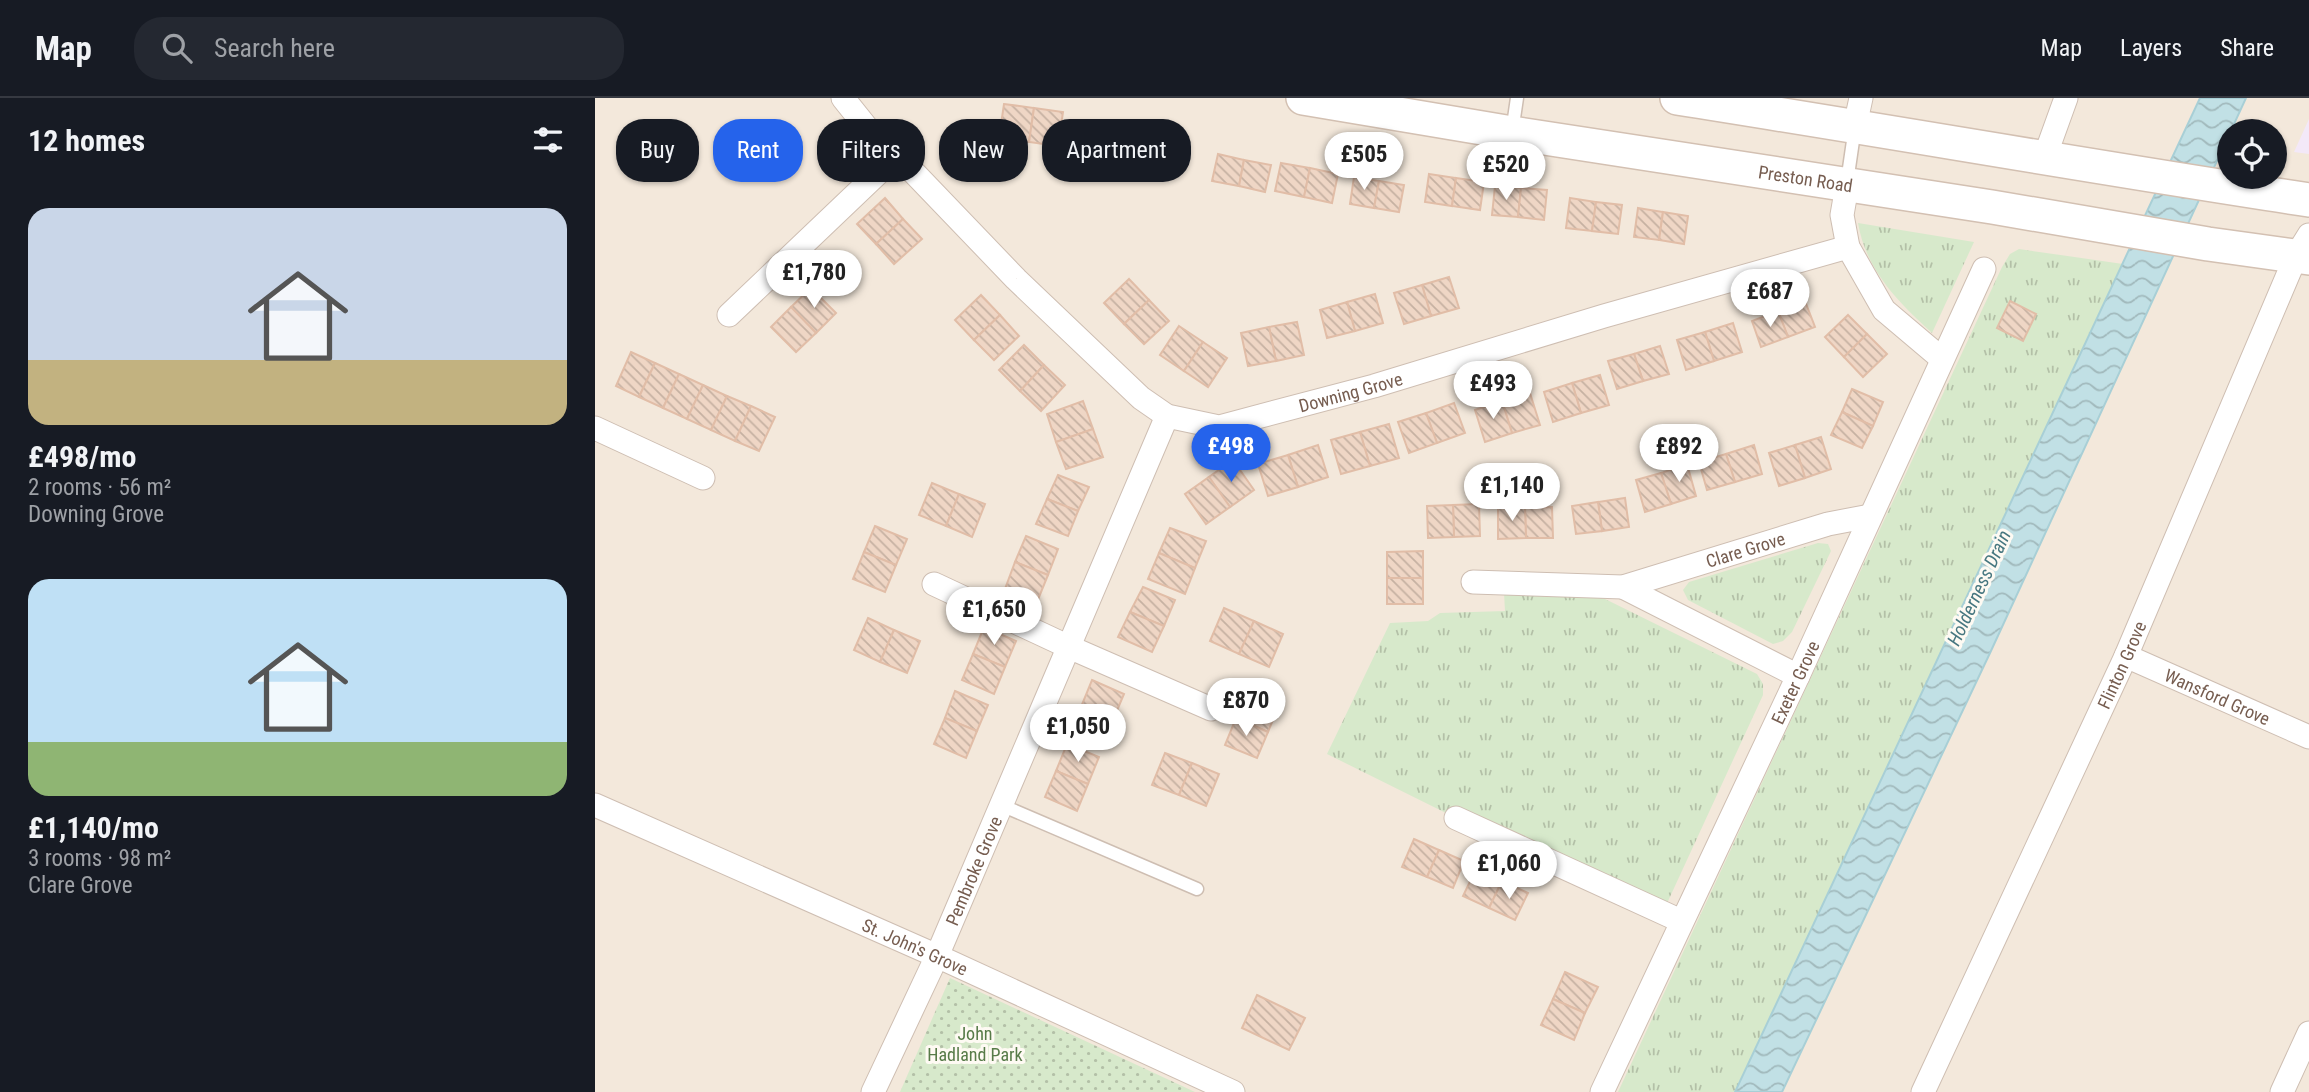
<!DOCTYPE html>
<meta charset="utf-8">
<style>
:root{--surface:#171b24;--page:#242831;--text:#f1f3f6;--muted:#9ea1a6;--line:#363941;--accent:#2563eb}
body{margin:0;font-family:"Roboto Condensed",sans-serif;background:var(--page);color:var(--text);height:100vh;display:flex;flex-direction:column;font-size:26px;white-space:nowrap}
*{box-sizing:border-box;margin:0}
p{font-size:23px;color:var(--muted)}
.icon{flex:none;width:38px;height:38px;fill:none;stroke:currentColor;stroke-width:2;stroke-linecap:round;stroke-linejoin:round}
.map{position:relative;flex:1;overflow:hidden}
.drawer{display:flex;flex-direction:column;background:var(--surface);width:595px}
.drawer>*{flex:none}
.top-card{position:absolute;left:21px;top:21px;width:665px;height:63px;display:flex;gap:14px}
.fabs{position:absolute;left:1622px;top:21px;display:grid;gap:14px}
.fabs a{display:grid;place-items:center;width:70px;height:70px;border-radius:50%;background:var(--surface);box-shadow:0 2px 5px #0004;font-size:35px}
.price{position:absolute;translate:-50% -60px;padding:0 16px;border-radius:24px;background:#fff;color:#222;font-size:23px;line-height:46px;filter:drop-shadow(0 2px 4px #0008)}
.price::after{content:'';position:absolute;left:50%;top:42px;width:21px;height:16px;margin-left:-10px;background:inherit;clip-path:polygon(0 0,100% 0,50% 100%)}
.price.current{background:var(--accent);color:#fff}
ul{padding:0;list-style:none}
li{display:grid;align-content:center;gap:14px;height:371px;padding:0 28px}
li span{display:grid;place-items:center;height:217px;border-radius:21px;color:#555}
li>.icon{margin-inline-start:auto}
span .icon{width:126px;height:126px;fill:#fffc;stroke-width:1}
li b{font-size:30px}
h2{display:flex;justify-content:space-between;align-items:center;height:84px;padding:0 28px;font-size:30px}
.tag{padding:0 24px;border-radius:28px;background:var(--surface);box-shadow:0 2px 5px #0004;font-size:24px;line-height:63px}
.tag.current{background:var(--accent);color:#fff}
header{display:flex;align-items:center;gap:42px;box-sizing:border-box;height:98px;padding:0 35px;background:var(--surface);border-bottom:2px solid var(--line)}
header strong{font-size:33px}
nav{display:flex;gap:38px;margin-inline-start:auto;font-size:24px}
.search{width:490px;height:63px;background:var(--page);display:flex;align-items:center;gap:18px;box-sizing:border-box;padding:0 24px;border-radius:28px;color:var(--muted);font-size:26px}
main{display:flex;flex:1;min-height:0}
.map>svg:first-child{display:block}
.residential{fill:#f3e8db;fill-rule:evenodd}
.education{fill:#f3e8f8}
.grass{fill:url(#grass-tufts)}
.park{fill:url(#park-dots)}
.water{fill:url(#water-waves);stroke:#a8cfd6;stroke-width:2}
.building{fill:url(#building-back-hatch);stroke:#e1bda7;stroke-width:2}
.lines{fill:none;stroke-linecap:round;stroke-linejoin:round}
.lane-casing{stroke:#cebeb2;stroke-width:15}
.street-casing{stroke:#cebeb2;stroke-width:25}
.secondary-casing{stroke:#d3c0b2;stroke-width:36}
.lane{stroke:#fff;stroke-width:12}
.street{stroke:#fff;stroke-width:23}
.secondary{stroke:#fff;stroke-width:33}
.labels{text-anchor:middle;dominant-baseline:central;stroke-width:6;stroke-linejoin:round;paint-order:stroke}
.street-label{font-size:18px;fill:#765d50;stroke:#fefaf3}
.park-label{font-size:18px;fill:#577b48;stroke:#fefaf3}
.water-label{font-size:19px;font-style:italic;fill:#477780;stroke:#fefaf3}
</style>
<header>
<strong>Map</strong>
<div class="search"><svg class="icon" aria-label="search" viewBox="0 0 24 24"><circle cx="10" cy="10" r="6"/><path d="M15 15l6 6"/></svg>Search here</div>
<nav><a>Map</a><a>Layers</a><a>Share</a></nav>
</header>
<main>
<section class="drawer">
<h2>12 homes<svg class="icon" aria-label="filters" viewBox="0 0 24 24"><path d="M4 7h16M4 17h16"/><circle cx="9" cy="7" r="2"/><circle cx="15" cy="17" r="2"/></svg></h2>
<ul>
<li><span style="background:linear-gradient(#c9d6e8 70%,#c2b280 0)"><svg class="icon" aria-label="home" viewBox="0 0 24 24"><path d="M3 11l9-7 9 7M6 9v11h12V9"/></svg></span><div><b>£498/mo</b><p>2 rooms · 56 m²</p><p>Downing Grove</p></div></li>
<li><span style="background:linear-gradient(#bfe0f5 75%,#8fb573 0)"><svg class="icon" aria-label="home" viewBox="0 0 24 24"><path d="M3 11l9-7 9 7M6 9v11h12V9"/></svg></span><div><b>£1,140/mo</b><p>3 rooms · 98 m²</p><p>Clare Grove</p></div></li>
</ul>
</section>
<div class="map">
<svg width="1714" height="994" viewBox="0 0 1714 994">
<defs>
<pattern id="grass-tufts" width="24" height="20" patternUnits="userSpaceOnUse" patternTransform="scale(1.75)"><rect width="24" height="20" fill="#d7e9cb"/><path d="M3 7l-1-3M5 7V3M7 7l1-3M15 17l-1-3M17 17v-4M19 17l1-3" fill="none" stroke="#b3c0a7"/></pattern>
<pattern id="park-dots" width="8" height="8" patternUnits="userSpaceOnUse" patternTransform="scale(1.75)"><rect width="8" height="8" fill="#d7e9cb"/><path d="M2 2h.1M6 6h.1" fill="none" stroke="#b3c0a7" stroke-width="1.8" stroke-linecap="round"/></pattern>
<pattern id="water-waves" width="16" height="10" patternUnits="userSpaceOnUse" patternTransform="scale(1.75)"><rect width="16" height="10" fill="#c1e0e5"/><path d="M0 5q4-4 8 0t8 0" fill="none" stroke="#a1b9bc"/></pattern>
<pattern id="building-back-hatch" width="6" height="6" patternUnits="userSpaceOnUse" patternTransform="scale(1.75)"><rect width="6" height="6" fill="#efd6c5"/><path d="M-1 5l2 2M0 0l6 6M5-1l2 2" fill="none" stroke="#c6b1a2"/></pattern>
</defs>
<rect width="100%" height="100%" fill="#fcf6ec"/>
<path class="residential" d="M0,0H1714V994H0ZM1634,33H1680V79H1634Z"/>
<polygon class="education" points="1714,21 1714,56 1699,54"/>
<g class="grass">
<path d="M1263,125L1379,144L1337,235C1303,204 1271,172 1263,125Z"/>
<polygon points="1424,151 1528,166 1140,994 1023,994 1407,169 1415,156"/>
<polygon points="1223,445 1233,446 1236,453 1197,534 1188,543 1178,546 1093,502 1088,492 1094,484"/>
<polygon points="909,495 1004,498 1162,576 1168,586 1168,597 1068,814 861,720 732,656 795,525 833,523 845,515 910,513"/>
</g>
<polygon class="park" points="355,880 600,994 305,994"/>
<polygon class="water" points="1605,0 1651,0 1395,555 1187,994 1140,994"/>
<g class="building">
<polygon points="409,6 439,10 434,44 404,40"/>
<polygon points="439,10 468,14 463,48 434,44"/>
<polygon points="623,56 649,62 644,88 617,83"/>
<polygon points="649,62 676,67 670,94 644,88"/>
<polygon points="686,65 715,70 709,99 680,93"/>
<polygon points="715,70 743,76 737,105 709,99"/>
<polygon points="834,76 861,80 857,108 830,104"/>
<polygon points="759,79 784,83 779,110 755,106"/>
<polygon points="861,80 889,84 885,112 857,108"/>
<polygon points="784,83 809,87 804,114 779,110"/>
<polygon points="900,88 926,90 923,119 897,117"/>
<polygon points="926,90 952,92 949,122 923,119"/>
<polygon points="290,100 308,121 281,146 262,126"/>
<polygon points="975,100 1001,104 997,133 971,130"/>
<polygon points="1001,104 1027,107 1023,136 997,133"/>
<polygon points="1043,110 1068,114 1064,142 1039,139"/>
<polygon points="1068,114 1093,118 1089,146 1064,142"/>
<polygon points="308,121 327,141 299,166 281,146"/>
<polygon points="854,179 864,210 836,218 827,187"/>
<polygon points="534,181 554,202 529,226 509,205"/>
<polygon points="827,187 836,218 809,226 799,195"/>
<polygon points="216,190 241,215 221,235 196,209"/>
<polygon points="780,196 788,225 760,233 752,204"/>
<polygon points="386,197 405,217 379,242 360,222"/>
<polygon points="554,202 574,223 549,246 529,226"/>
<polygon points="1210,203 1220,229 1193,239 1183,213"/>
<polygon points="1415,203 1441,216 1428,243 1402,230"/>
<polygon points="752,204 760,233 732,240 725,212"/>
<polygon points="196,209 221,235 201,254 176,229"/>
<polygon points="1183,213 1193,239 1166,249 1157,223"/>
<polygon points="405,217 424,238 399,262 379,242"/>
<polygon points="1253,217 1272,236 1249,259 1230,239"/>
<polygon points="702,224 709,257 681,263 674,229"/>
<polygon points="1138,225 1147,254 1119,263 1110,234"/>
<polygon points="584,228 608,244 589,273 565,257"/>
<polygon points="674,229 681,263 653,268 646,235"/>
<polygon points="1110,234 1119,263 1091,272 1082,242"/>
<polygon points="1272,236 1292,256 1268,279 1249,259"/>
<polygon points="608,244 632,260 613,289 589,273"/>
<polygon points="429,247 449,267 425,293 404,272"/>
<polygon points="1065,248 1074,276 1048,283 1039,256"/>
<polygon points="36,254 60,265 44,299 21,288"/>
<polygon points="1039,256 1048,283 1022,291 1013,263"/>
<polygon points="60,265 84,276 68,310 44,299"/>
<polygon points="449,267 470,287 446,313 425,293"/>
<polygon points="84,276 108,287 92,321 68,310"/>
<polygon points="1005,277 1014,307 986,315 977,285"/>
<polygon points="977,285 986,315 958,324 949,294"/>
<polygon points="108,287 132,298 116,332 92,321"/>
<polygon points="1257,291 1288,304 1278,328 1247,314"/>
<polygon points="935,295 945,327 917,335 907,303"/>
<polygon points="132,298 156,308 140,343 116,332"/>
<polygon points="488,303 498,331 461,344 452,316"/>
<polygon points="907,303 917,335 890,344 880,312"/>
<polygon points="859,305 870,335 842,345 831,315"/>
<polygon points="156,308 180,319 164,353 140,343"/>
<polygon points="1247,314 1278,328 1267,350 1236,337"/>
<polygon points="831,315 842,345 814,355 803,324"/>
<polygon points="794,326 804,360 775,368 765,334"/>
<polygon points="498,331 508,359 471,371 461,344"/>
<polygon points="765,334 775,368 746,376 736,342"/>
<polygon points="1226,339 1236,371 1210,380 1200,347"/>
<polygon points="723,347 733,379 703,389 693,357"/>
<polygon points="1159,347 1167,376 1140,384 1131,356"/>
<polygon points="1200,347 1210,380 1184,388 1174,355"/>
<polygon points="1131,356 1140,384 1112,392 1104,364"/>
<polygon points="693,357 703,389 673,398 663,366"/>
<polygon points="638,362 659,392 635,409 614,379"/>
<polygon points="1092,366 1101,398 1076,406 1066,375"/>
<polygon points="1066,375 1076,406 1050,414 1041,382"/>
<polygon points="463,377 494,389 483,413 452,401"/>
<polygon points="614,379 635,409 611,426 590,396"/>
<polygon points="337,385 364,396 351,428 324,417"/>
<polygon points="364,396 390,406 377,439 351,428"/>
<polygon points="1030,400 1034,429 1007,433 1003,404"/>
<polygon points="452,401 483,413 473,438 441,426"/>
<polygon points="1003,404 1007,433 981,436 977,408"/>
<polygon points="884,406 885,438 859,439 858,407"/>
<polygon points="858,407 859,439 833,440 832,408"/>
<polygon points="957,409 958,440 931,440 930,410"/>
<polygon points="903,410 930,410 931,440 903,441"/>
<polygon points="280,428 312,441 301,467 269,454"/>
<polygon points="575,430 611,443 600,470 564,455"/>
<polygon points="431,438 463,451 453,477 420,464"/>
<polygon points="828,453 828,480 792,480 792,454"/>
<polygon points="269,454 301,467 290,494 258,481"/>
<polygon points="564,455 600,470 590,496 553,481"/>
<polygon points="420,464 453,477 442,504 410,491"/>
<rect x="792" y="480" width="36" height="26"/>
<polygon points="548,489 580,502 569,528 535,514"/>
<polygon points="629,510 659,523 644,556 615,543"/>
<polygon points="535,514 569,528 557,554 523,539"/>
<polygon points="273,520 299,532 285,564 259,552"/>
<polygon points="659,523 688,536 674,569 644,556"/>
<polygon points="389,529 421,543 410,569 378,556"/>
<polygon points="299,532 325,543 312,575 285,564"/>
<polygon points="378,556 410,569 399,596 367,582"/>
<polygon points="497,582 529,596 518,622 486,609"/>
<polygon points="360,593 393,607 382,633 350,620"/>
<polygon points="651,594 684,607 673,634 641,620"/>
<polygon points="486,609 518,622 508,649 475,636"/>
<polygon points="350,620 382,633 371,660 339,646"/>
<polygon points="641,620 673,634 662,660 630,647"/>
<polygon points="472,646 504,659 493,686 461,673"/>
<polygon points="570,655 597,665 584,697 557,687"/>
<polygon points="597,665 624,676 611,708 584,697"/>
<polygon points="461,673 493,686 482,713 450,699"/>
<polygon points="819,741 844,752 832,779 807,769"/>
<polygon points="844,752 869,763 858,790 832,779"/>
<polygon points="881,771 907,783 894,810 868,798"/>
<polygon points="907,783 933,795 920,822 894,810"/>
<polygon points="970,874 1003,889 990,915 958,901"/>
<polygon points="662,897 710,920 694,952 647,930"/>
<polygon points="958,901 990,915 979,942 946,927"/>
</g>
<g class="lines">
<g class="lane-casing">
<g id="lane">
<polyline points="917,34 922,0"/>
<polyline points="1252,84 1260,29"/>
<polyline points="406,707 602,791"/>
</g>
</g>
<g class="street-casing">
<g id="street">
<path id="s1" d="M248,0L272,30L302,57L421,181L546,300L572,318L624,329L779,288L1009,218L1253,149"/>
<polyline points="1260,28 1266,0"/>
<polyline points="1449,61 1471,0"/>
<polyline points="1252,88 1247,117 1253,149 1289,212 1347,261"/>
<polyline points="134,217 302,57"/>
<polyline points="0,330 108,380"/>
<path id="s2" d="M878,484L1028,489L1233,426L1275,418"/>
<polyline points="339,486 474,549 616,611"/>
<polyline points="1028,489 1203,578"/>
<path id="s3" d="M1531,558L1714,639"/>
<path id="s4" d="M0,707L342,858L638,994"/>
<polyline points="861,720 1086,823"/>
<path id="s5" d="M278,994L342,858L572,318"/>
<path id="s6" d="M1007,994L1203,578L1389,171"/>
<path id="s7" d="M1328,994L1531,558L1701,158L1714,137"/>
<polyline points="1687,994 1714,935"/>
</g>
</g>
<g class="secondary-casing">
<g id="secondary">
<path id="s8" d="M708,0L917,35L1397,109L1613,146L1714,160"/>
<path d="M1082,0C1293,33 1503,70 1714,102"/>
</g>
</g>
<use href="#lane" class="lane"/>
<use href="#street" class="street"/>
<use href="#secondary" class="secondary"/>
</g>
<g class="labels">
<g class="street-label">
<text stroke="none"><textPath href="#s8" startOffset="509">Preston Road</textPath></text>
<text stroke="none"><textPath href="#s1" startOffset="644">Downing Grove</textPath></text>
<text stroke="none"><textPath href="#s2" startOffset="278">Clare Grove</textPath></text>
<text stroke="none"><textPath href="#s7" startOffset="471">Flinton Grove</textPath></text>
<text stroke="none"><textPath href="#s6" startOffset="453">Exeter Grove</textPath></text>
<text stroke="none"><textPath href="#s3" startOffset="100">Wansford Grove</textPath></text>
<text stroke="none"><textPath href="#s5" startOffset="243">Pembroke Grove</textPath></text>
<text stroke="none"><textPath href="#s4" startOffset="350">St. John's Grove</textPath></text>
</g>
<g class="park-label">
<text x="380" y="935">John<tspan x="380" dy="21">Hadland Park</tspan></text>
</g>
<g class="water-label">
<text transform="translate(1384 490) rotate(-65)">Holderness Drain</text>
</g>
</g>
</svg>
<div class="fabs">
<a><svg class="icon" aria-label="locate" viewBox="0 0 24 24"><circle cx="12" cy="12" r="6"/><path d="M12 2v4M12 18v4M2 12h4M18 12h4"/></svg></a>
</div>
<b class="price" style="left:769px;top:94px">£505</b>
<b class="price" style="left:911px;top:104px">£520</b>
<b class="price" style="left:219px;top:212px">£1,780</b>
<b class="price" style="left:1175px;top:231px">£687</b>
<b class="price" style="left:898px;top:323px">£493</b>
<b class="price current" style="left:636px;top:386px">£498</b>
<b class="price" style="left:1084px;top:386px">£892</b>
<b class="price" style="left:917px;top:425px">£1,140</b>
<b class="price" style="left:399px;top:549px">£1,650</b>
<b class="price" style="left:651px;top:640px">£870</b>
<b class="price" style="left:483px;top:666px">£1,050</b>
<b class="price" style="left:914px;top:803px">£1,060</b>
<div class="top-card">
<a class="tag">Buy</a>
<a class="tag current">Rent</a>
<a class="tag">Filters</a>
<a class="tag">New</a>
<a class="tag">Apartment</a>
</div>
</div>
</main>
